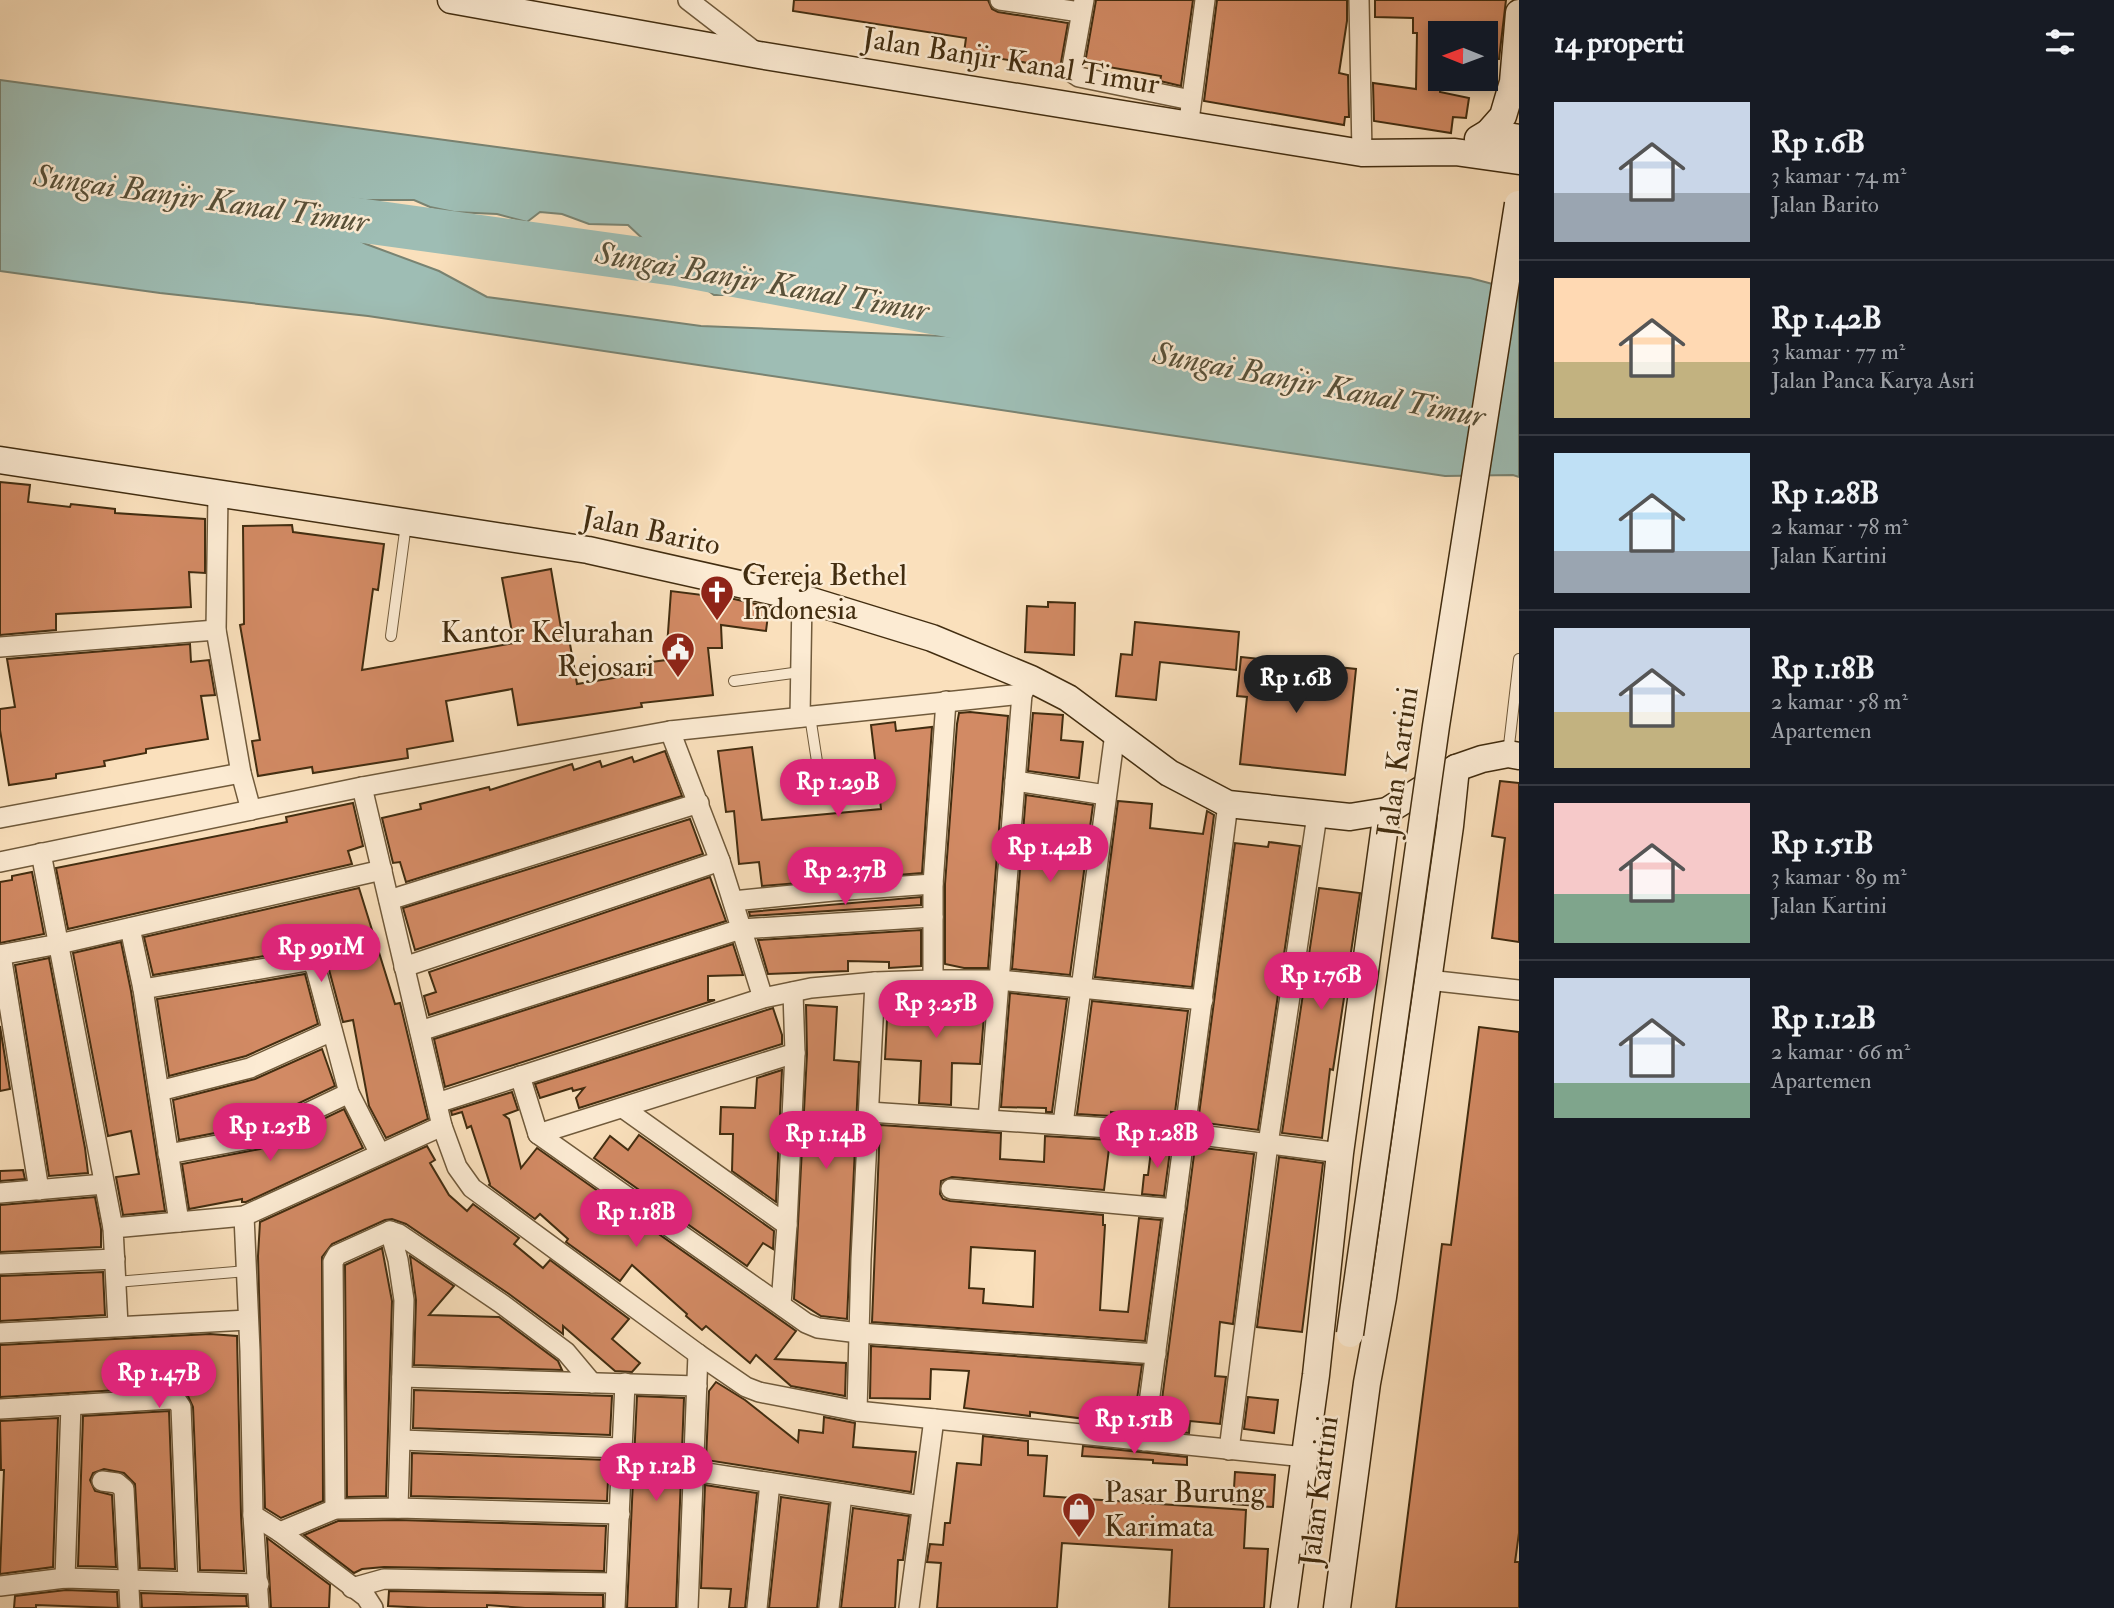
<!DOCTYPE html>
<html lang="id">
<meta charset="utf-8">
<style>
:root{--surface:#171b24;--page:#20242c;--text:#f1f3f6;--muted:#9ea1a6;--line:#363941;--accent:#db2777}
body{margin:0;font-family:"IM FELL Double Pica",serif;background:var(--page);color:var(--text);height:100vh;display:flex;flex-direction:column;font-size:26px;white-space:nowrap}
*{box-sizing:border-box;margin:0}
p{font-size:23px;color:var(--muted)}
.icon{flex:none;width:38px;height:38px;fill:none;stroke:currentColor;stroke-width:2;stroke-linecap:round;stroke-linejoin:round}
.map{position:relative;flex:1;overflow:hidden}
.drawer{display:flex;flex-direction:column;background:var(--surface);width:595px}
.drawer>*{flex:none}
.needle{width:46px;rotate:271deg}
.fabs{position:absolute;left:1428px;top:21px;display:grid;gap:14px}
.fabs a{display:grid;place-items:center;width:70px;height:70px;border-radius:0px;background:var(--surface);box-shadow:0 4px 10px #0003;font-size:35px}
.price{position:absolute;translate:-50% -60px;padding:0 16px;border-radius:24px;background:var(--accent);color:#fff;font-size:23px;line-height:46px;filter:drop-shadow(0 2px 4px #0008)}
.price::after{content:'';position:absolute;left:50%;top:42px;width:21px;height:16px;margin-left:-10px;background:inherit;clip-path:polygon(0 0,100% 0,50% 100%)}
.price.on{background:#222;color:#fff}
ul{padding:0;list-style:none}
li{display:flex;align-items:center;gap:21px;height:175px;padding:0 35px}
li+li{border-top:2px solid var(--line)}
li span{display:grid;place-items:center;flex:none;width:196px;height:140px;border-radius:0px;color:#555}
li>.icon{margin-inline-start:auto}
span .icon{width:84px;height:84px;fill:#fffc;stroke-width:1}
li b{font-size:30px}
h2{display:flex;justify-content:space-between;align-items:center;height:84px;padding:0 35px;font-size:30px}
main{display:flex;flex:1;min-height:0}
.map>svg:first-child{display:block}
.water{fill:#9ebdb4;stroke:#798372;stroke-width:2;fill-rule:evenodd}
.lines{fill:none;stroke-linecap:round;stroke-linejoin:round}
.river{stroke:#9ebdb4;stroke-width:44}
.building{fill:#d28a64;stroke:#422d10;stroke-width:2;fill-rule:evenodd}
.lane-casing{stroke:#705a3b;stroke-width:12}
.street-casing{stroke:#705a3b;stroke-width:22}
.secondary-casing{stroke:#422d10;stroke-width:29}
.lane{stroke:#fcebd3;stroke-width:10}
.street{stroke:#fcebd3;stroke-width:19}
.secondary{stroke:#fcebd3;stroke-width:26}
.secondary-bridge-casing{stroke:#422d10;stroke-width:29;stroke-linecap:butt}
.secondary-bridge{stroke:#fcebd3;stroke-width:26}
.labels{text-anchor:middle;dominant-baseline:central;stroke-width:5;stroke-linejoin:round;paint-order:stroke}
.street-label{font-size:30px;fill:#422d10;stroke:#fcebd3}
.poi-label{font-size:30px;fill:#422d10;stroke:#fcebd3;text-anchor:start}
.water-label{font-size:32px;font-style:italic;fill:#595139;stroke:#fcebd3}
</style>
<main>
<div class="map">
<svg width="1519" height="1608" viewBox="0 0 1519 1608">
<rect width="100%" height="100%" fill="#fae0bc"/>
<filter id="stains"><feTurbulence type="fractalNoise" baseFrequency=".00286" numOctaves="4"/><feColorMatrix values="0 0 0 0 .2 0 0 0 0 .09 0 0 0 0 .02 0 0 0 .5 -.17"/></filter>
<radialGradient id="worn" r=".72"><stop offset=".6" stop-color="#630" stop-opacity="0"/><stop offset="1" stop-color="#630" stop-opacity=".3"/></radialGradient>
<path class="water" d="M0,80L1470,278L1519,291V477L1513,475L1445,476L368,316L160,293L0,271ZM261,194L301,198L318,195L364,200H414L430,207L454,212L497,214L527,222L540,212L562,214L589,224L628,225L659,254L714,295H756L830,284L853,287L893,312L933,319L993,315L1016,339L701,326L487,297L439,271L366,244L318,219L284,207L252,205Z"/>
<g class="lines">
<polyline class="river" points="241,204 676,264 1060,336"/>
</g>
<g class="building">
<polygon points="794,0 988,0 992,9 998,12 1068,23 1060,68 964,53 966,38 793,11"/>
<polygon points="1096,0 1193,0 1181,86 1160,81 1161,76 1085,63"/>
<polygon points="1217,0 1347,0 1347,21 1339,73 1348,75 1349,117 1345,117 1344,125 1204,101"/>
<polygon points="1375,0 1506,0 1499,59 1486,59 1486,33 1440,33 1440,92 1469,98 1466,118 1453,117 1451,133 1374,121 1373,83 1416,89 1417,33 1413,33 1413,18 1375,17"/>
<polygon points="0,482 30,485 28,502 70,507 71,504 115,509 115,513 205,519 205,573 189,572 191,607 56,614 56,630 0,635"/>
<polygon points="292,525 293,532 384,544 378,590 373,589 362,670 514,643 502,578 551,569 561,628 567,627 577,684 644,673 643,663 666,660 671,591 734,599 769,607 766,631 721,625 722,648 708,648 713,695 641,703 642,707 518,725 512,689 446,701 453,741 407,749 408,758 313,773 312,767 258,776 252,741 260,740 240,625 244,624 243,526"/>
<polygon points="1048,602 1075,603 1074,655 1025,652 1027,606 1048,607"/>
<polygon points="1135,622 1239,632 1236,670 1160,662 1156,700 1116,696 1121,654 1132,655"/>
<polygon points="190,644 191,662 209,660 215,695 201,696 208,739 146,749 146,753 104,761 105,766 56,774 56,778 9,785 0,730 0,709 15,707 7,659"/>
<polygon points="1241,657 1356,669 1345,775 1240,764 1247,697 1237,696"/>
<polygon points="970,712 1008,716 988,968 964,968 945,964 945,884 957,724 959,713"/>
<polygon points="1033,713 1063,715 1061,740 1083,742 1079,778 1028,771"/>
<polygon points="895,722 896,731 932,727 922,873 762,886 759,862 739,864 734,811 726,812 718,751 752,747 762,820 881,809 871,725"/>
<polygon points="665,751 682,796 406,882 400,862 393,863 382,818 421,809 420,804 489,787 490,790 572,764 574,770 600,761 602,767 632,757 634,762"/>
<polygon points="1500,781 1519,783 1519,942 1492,938 1505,838 1492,836"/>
<polygon points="1026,795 1093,805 1070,975 1012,969"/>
<polygon points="1118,801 1152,804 1150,828 1203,834 1207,811 1214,815 1192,987 1095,977"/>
<polygon points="353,803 363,846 348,851 352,864 68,929 56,868 287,822 286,817"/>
<polygon points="690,819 703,854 415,950 403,908"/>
<polygon points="1269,842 1300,846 1258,1130 1198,1122 1235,843 1268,847"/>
<polygon points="32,872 44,934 0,943 0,882 12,880 12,876"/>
<polygon points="710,877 726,921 429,1015 424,996 436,992 429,972"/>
<polygon points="359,888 395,1004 400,1003 428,1119 386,1138 369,1106 353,1020 343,1022 328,966 320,952 305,949 153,975 144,937"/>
<polygon points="1319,888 1360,893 1333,1070 1330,1069 1322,1138 1282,1133"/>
<polygon points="921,897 921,905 750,916 749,912"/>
<polygon points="921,930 921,966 889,968 889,962 848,961 848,971 768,974 758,940"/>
<polygon points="121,942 131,991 165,1211 123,1215 116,1177 139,1174 131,1131 108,1136 73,953"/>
<polygon points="733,944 743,975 708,976 708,1000 715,1000 445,1087 434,1039"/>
<polygon points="49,958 85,1148 88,1173 49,1176 15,965"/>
<polygon points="305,974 318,1024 246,1056 169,1076 157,999"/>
<polygon points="962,992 986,992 980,1064 952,1063 951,1105 919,1103 921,1061 885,1059 888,1000 962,1004"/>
<polygon points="1010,993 1067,999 1052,1112 1046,1112 1046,1108 1001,1107"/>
<polygon points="1092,1001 1188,1011 1174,1120 1111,1112 1111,1116 1077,1114"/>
<polygon points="806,1005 837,1007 834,1060 859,1062 847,1319 821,1316 794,1299 807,1054"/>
<polygon points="773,1008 782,1035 782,1044 579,1108 576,1098 584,1088 573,1091 572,1088 540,1098 535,1084"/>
<polygon points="0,1026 10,1089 0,1091"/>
<polygon points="1479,1027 1519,1032 1519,1533 1515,1562 1519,1562 1519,1608 1396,1608 1442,1244 1451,1245"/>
<polygon points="322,1049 335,1086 251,1126 179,1140 173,1100 255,1079"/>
<polygon points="782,1070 776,1202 732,1171 733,1134 720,1134 721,1107 755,1108 757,1078"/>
<polygon points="512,1092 518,1110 504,1115 509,1119 521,1168 537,1148 796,1331 775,1359 846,1363 845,1396 791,1386 756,1355 750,1363 706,1326 702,1330 686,1316 687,1314 632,1265 620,1281 566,1242 568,1239 540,1214 535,1219 489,1185 490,1184 471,1126 467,1128 462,1112 452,1115 451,1111"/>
<polygon points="344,1109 363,1148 246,1202 242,1202 242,1199 189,1209 182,1164 260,1149"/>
<path d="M880,1125L1001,1133L1000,1159L1044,1162L1045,1136L1110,1140L1104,1190L952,1177L941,1181L940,1194L943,1199L950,1201L1103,1215V1225H1105L1100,1310L1128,1312L1139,1218L1161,1220L1145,1341L872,1322ZM971,1247L1035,1251L1033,1307L983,1303L984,1289L969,1288Z"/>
<polygon points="639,1135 774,1231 773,1249 763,1243 747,1266 594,1158 610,1136 628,1150"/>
<polygon points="1152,1143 1171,1144 1164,1196 1142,1194 1144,1175 1148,1175"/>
<polygon points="427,1146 435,1160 430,1163 449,1195 467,1211 473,1204 519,1238 514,1244 543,1268 550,1260 629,1319 612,1339 640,1363 632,1372 615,1371 563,1326 563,1334 509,1294 406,1224 392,1219 385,1220 332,1244 322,1257 323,1501 281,1518 265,1508 258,1256 260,1222"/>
<polygon points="1195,1147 1254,1154 1233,1324 1220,1322 1215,1376 1226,1377 1220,1424 1190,1421 1189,1433 1158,1430"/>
<polygon points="1279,1157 1323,1163 1302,1332 1257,1327"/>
<polygon points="23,1170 25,1179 0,1181 0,1171"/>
<polygon points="95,1197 101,1229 101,1247 0,1252 0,1205"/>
<polygon points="382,1248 392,1301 386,1496 347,1497 345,1265"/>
<polygon points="410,1256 454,1286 429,1315 499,1317 558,1361 562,1370 414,1365 416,1300"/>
<polygon points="103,1272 105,1315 0,1321 0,1276"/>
<polygon points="210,1334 237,1336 241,1515 244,1571 200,1570 193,1407 187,1394 182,1390 170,1387 0,1397 0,1345"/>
<polygon points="871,1346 1142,1365 1133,1427 1085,1422 1085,1419 1030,1412 1030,1416 964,1408 969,1371 931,1369 930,1399 870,1398"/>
<polygon points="716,1382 745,1400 798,1442 799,1430 823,1433 824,1417 855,1423 853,1447 916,1452 911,1492 706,1460 709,1391"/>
<polygon points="414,1390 612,1396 610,1435 413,1428"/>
<polygon points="637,1396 684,1398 676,1608 627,1608"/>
<polygon points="1248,1397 1278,1400 1274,1433 1244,1429"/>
<polygon points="169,1411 175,1569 140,1568 135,1484 124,1473 104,1469 93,1473 90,1480 95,1491 112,1495 116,1567 78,1566 83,1416"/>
<polygon points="58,1418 53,1567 0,1574 4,1470 1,1470 0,1421"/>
<polygon points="983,1436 1028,1441 1028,1455 1047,1456 1044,1496 1246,1510 1244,1548 1268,1549 1264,1608 1169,1608 1172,1550 1062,1543 1057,1608 937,1608 941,1563 927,1562 930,1544 943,1545 945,1523 950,1523 957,1463 981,1465"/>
<polygon points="1083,1446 1187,1457 1187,1465 1153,1463 1153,1460 1082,1456"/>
<polygon points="412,1453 609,1460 607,1501 411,1496"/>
<polygon points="1235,1472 1275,1475 1273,1507 1233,1504"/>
<polygon points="705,1485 757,1493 745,1608 729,1608 731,1589 701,1588"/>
<polygon points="781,1497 829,1504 817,1608 769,1608"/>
<polygon points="853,1508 909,1516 903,1560 898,1560 895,1608 841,1608"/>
<polygon points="398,1520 606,1526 604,1571 384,1567 362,1569 354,1573 304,1535 338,1521"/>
<polygon points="267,1538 330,1585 329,1608 271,1608"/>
<polygon points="66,1590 117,1592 118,1608 36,1605 36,1608 14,1608 15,1596"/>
<polygon points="389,1591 603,1595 603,1608 525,1608 487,1605 487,1608 428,1608 388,1606"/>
<polygon points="141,1593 246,1596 247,1606 142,1608"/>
</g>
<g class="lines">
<g class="lane-casing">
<g id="lane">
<polyline points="391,636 406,524"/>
<polyline points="734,681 800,672"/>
<polyline points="810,716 820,781"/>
<polyline points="1508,754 1519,659"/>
<polyline points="116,1282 247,1271"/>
</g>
</g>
<g class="street-casing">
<g id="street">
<polyline points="688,0 758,54"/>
<polyline points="1000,0 1080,12"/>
<polyline points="1084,0 1072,67 1073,73 1079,77 1191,100"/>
<polyline points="1359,0 1362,153"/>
<polyline points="1190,113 1205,0"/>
<polyline points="218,494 216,630 241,773 251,810"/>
<polyline points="0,647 216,630"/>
<polyline points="800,717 802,598"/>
<polyline points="670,731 720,861 763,998"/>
<polyline points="1015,781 1106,795"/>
<polyline points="362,787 442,1126 457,1167 472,1188 698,1354 746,1387 759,1392 857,1411 1305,1457"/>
<polyline points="0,818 241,773"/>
<polyline points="41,853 113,1228"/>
<polyline points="0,862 362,787 670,731 1022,694 1031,679"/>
<polyline points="389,900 699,803"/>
<polyline points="733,901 833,891 933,884"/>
<polyline points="130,928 143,989 179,1222"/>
<polyline points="0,955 59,944 382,870"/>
<polyline points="1,955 39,1190"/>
<polyline points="404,967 720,861"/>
<polyline points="933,980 933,884 946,701"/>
<polyline points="1428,980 1519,990"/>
<polyline points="143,989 307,961 312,962 316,969 349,1093 380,1154"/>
<polyline points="420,1031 741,929 933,917"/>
<polyline points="520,1076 538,1134 806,1323 818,1328 859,1333 1156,1354"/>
<polyline points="159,1091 250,1068 332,1031"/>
<polyline points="437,1103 763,998 811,988 875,982 933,980 999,980 1203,1000"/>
<polyline points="623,1108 787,1225 795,1053 793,992"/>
<polyline points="869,1112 1185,1133 1340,1153"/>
<polyline points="988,1119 1022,694"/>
<polyline points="1063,1124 1115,733"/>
<polyline points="538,1134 795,1053"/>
<polyline points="168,1154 255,1138 349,1093"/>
<polyline points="951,1189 1175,1209"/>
<polyline points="0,1193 104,1184"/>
<polyline points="244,1216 250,1351 253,1515 280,1532 366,1597 373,1608"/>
<polyline points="0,1264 115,1259"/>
<polyline points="781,1304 787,1225"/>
<polyline points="118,1325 113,1228 244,1216 442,1126"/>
<polyline points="0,1333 248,1320"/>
<polyline points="402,1377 697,1386"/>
<polyline points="0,1409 171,1399 177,1401 181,1407 188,1582"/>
<polyline points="857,1411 861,1259 875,982"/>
<polyline points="401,1440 622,1448"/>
<polyline points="1144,1441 1228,804"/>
<polyline points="1229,1450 1268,1144 1317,815"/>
<polyline points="694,1471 922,1506"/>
<polyline points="102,1481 117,1483 124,1489 130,1608"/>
<polyline points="398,1508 404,1300 398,1260 390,1231 399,1234 502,1304 566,1352 592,1383"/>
<polyline points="335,1509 333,1262 337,1255 390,1231"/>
<polyline points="253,1515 259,1608"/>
<polyline points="280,1532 335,1509 398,1508 620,1514"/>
<polyline points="65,1578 71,1405"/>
<polyline points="0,1586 65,1578 259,1584"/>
<polyline points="352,1588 384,1579 615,1583"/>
<polyline points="615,1608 625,1383"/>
<polyline points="688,1608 698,1354"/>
<polyline points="757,1608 770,1483"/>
<polyline points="829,1608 842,1494"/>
<polyline points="909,1608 934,1419"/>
</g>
</g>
<g class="secondary-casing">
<g id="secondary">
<polyline points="451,0 759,55 1362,153 1455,152 1519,161"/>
<polyline points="1488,133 1503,116 1513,82 1519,13"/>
<polyline points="1478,139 1488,133 1519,138"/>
<polyline points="0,460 588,550 802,598 932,638 1031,679 1068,698 1169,773 1228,804 1350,817 1387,811 1456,768 1482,759 1508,754 1519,756"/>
<polyline points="1284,1608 1316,1375 1340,1153 1387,811"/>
<polyline points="1337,1608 1367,1383 1383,1297 1450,826 1456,768"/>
</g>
</g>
<use href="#lane" class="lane"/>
<use href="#street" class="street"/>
<use href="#secondary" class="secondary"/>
<g class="secondary-bridge-casing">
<polyline id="secondary-bridge" points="1350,1334 1436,726 1518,204"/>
</g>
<use href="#secondary-bridge" class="secondary-bridge"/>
</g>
<defs>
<g id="church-pin" transform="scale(1.75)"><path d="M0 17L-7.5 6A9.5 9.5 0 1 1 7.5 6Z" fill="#8f2418" stroke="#fcebd3"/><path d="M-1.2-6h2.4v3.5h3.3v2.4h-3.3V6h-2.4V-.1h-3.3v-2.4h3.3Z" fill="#fff"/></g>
<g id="civic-pin" transform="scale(1.75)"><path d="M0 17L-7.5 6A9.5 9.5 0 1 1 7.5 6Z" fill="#8f2418" stroke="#fcebd3"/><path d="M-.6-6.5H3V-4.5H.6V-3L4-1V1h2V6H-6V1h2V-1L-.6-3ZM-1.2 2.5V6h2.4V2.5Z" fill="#fff"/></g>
<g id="shop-pin" transform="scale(1.75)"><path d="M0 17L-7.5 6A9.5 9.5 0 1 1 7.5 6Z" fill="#8f2418" stroke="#fcebd3"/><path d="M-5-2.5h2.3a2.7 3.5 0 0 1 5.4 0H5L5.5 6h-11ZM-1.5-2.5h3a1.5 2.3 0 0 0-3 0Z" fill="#fff"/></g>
</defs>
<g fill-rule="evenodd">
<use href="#church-pin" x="717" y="592"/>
<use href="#civic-pin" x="678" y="649"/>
<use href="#shop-pin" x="1079" y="1509"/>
</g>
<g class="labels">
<g class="street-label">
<text transform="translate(1011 61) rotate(9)">Jalan Banjir Kanal Timur</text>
<text transform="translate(651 531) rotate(12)">Jalan Barito</text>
<text transform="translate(1398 762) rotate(-82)">Jalan Kartini</text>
<text transform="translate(1319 1491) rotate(-83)">Jalan Kartini</text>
</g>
<g class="poi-label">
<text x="742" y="575">Gereja Bethel<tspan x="742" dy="34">Indonesia</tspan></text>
<text x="654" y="632" text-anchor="end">Kantor Kelurahan<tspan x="654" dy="34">Rejosari</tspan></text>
<text x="1104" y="1492">Pasar Burung<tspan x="1104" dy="34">Karimata</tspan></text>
</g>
<g class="water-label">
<text transform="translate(201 199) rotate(8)">Sungai Banjir Kanal Timur</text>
<text transform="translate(762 282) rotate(10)">Sungai Banjir Kanal Timur</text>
<text transform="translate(1319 385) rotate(11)">Sungai Banjir Kanal Timur</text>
</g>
</g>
<rect width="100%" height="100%" filter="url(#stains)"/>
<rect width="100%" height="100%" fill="url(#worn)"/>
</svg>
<div class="fabs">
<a><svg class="needle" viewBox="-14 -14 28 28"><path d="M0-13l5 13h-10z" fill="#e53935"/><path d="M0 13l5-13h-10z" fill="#9ea1a6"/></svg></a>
</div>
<b class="price on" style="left:1296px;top:715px">Rp 1.6B</b>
<b class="price" style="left:838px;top:819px">Rp 1.29B</b>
<b class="price" style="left:1050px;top:884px">Rp 1.42B</b>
<b class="price" style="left:845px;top:907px">Rp 2.37B</b>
<b class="price" style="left:321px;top:984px">Rp 991M</b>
<b class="price" style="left:1321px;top:1012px">Rp 1.76B</b>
<b class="price" style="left:936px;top:1040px">Rp 3.25B</b>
<b class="price" style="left:270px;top:1163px">Rp 1.25B</b>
<b class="price" style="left:1157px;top:1170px">Rp 1.28B</b>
<b class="price" style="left:826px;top:1171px">Rp 1.14B</b>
<b class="price" style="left:636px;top:1249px">Rp 1.18B</b>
<b class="price" style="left:159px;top:1410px">Rp 1.47B</b>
<b class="price" style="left:1134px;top:1456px">Rp 1.51B</b>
<b class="price" style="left:656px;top:1503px">Rp 1.12B</b>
</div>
<section class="drawer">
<h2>14 properti<svg class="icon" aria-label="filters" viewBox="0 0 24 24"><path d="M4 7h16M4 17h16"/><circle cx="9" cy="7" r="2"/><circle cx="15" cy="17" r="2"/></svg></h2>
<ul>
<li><span style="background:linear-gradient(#c9d6e8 65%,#9aa5b1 0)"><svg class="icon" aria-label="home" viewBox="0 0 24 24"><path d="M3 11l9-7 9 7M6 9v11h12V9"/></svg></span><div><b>Rp 1.6B</b><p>3 kamar · 74 m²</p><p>Jalan Barito</p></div></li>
<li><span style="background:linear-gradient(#ffd9b3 60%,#c2b280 0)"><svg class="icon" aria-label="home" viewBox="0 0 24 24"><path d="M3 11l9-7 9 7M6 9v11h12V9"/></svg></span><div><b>Rp 1.42B</b><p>3 kamar · 77 m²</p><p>Jalan Panca Karya Asri</p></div></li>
<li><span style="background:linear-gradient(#bfe0f5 70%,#9aa5b1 0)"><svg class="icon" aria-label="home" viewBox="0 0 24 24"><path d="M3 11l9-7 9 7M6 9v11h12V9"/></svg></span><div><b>Rp 1.28B</b><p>2 kamar · 78 m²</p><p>Jalan Kartini</p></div></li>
<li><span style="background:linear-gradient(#c9d6e8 60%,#c2b280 0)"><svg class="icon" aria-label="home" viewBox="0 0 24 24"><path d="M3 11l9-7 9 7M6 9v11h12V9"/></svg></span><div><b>Rp 1.18B</b><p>2 kamar · 58 m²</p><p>Apartemen</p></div></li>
<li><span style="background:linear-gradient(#f6c9c9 65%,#7fa58c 0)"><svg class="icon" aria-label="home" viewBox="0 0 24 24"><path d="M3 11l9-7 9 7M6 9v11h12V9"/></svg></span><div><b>Rp 1.51B</b><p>3 kamar · 89 m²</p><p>Jalan Kartini</p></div></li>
<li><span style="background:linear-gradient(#c9d6e8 75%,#7fa58c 0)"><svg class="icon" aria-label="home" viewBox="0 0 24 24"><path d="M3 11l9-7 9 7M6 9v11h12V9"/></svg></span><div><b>Rp 1.12B</b><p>2 kamar · 66 m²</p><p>Apartemen</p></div></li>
</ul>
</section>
</main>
